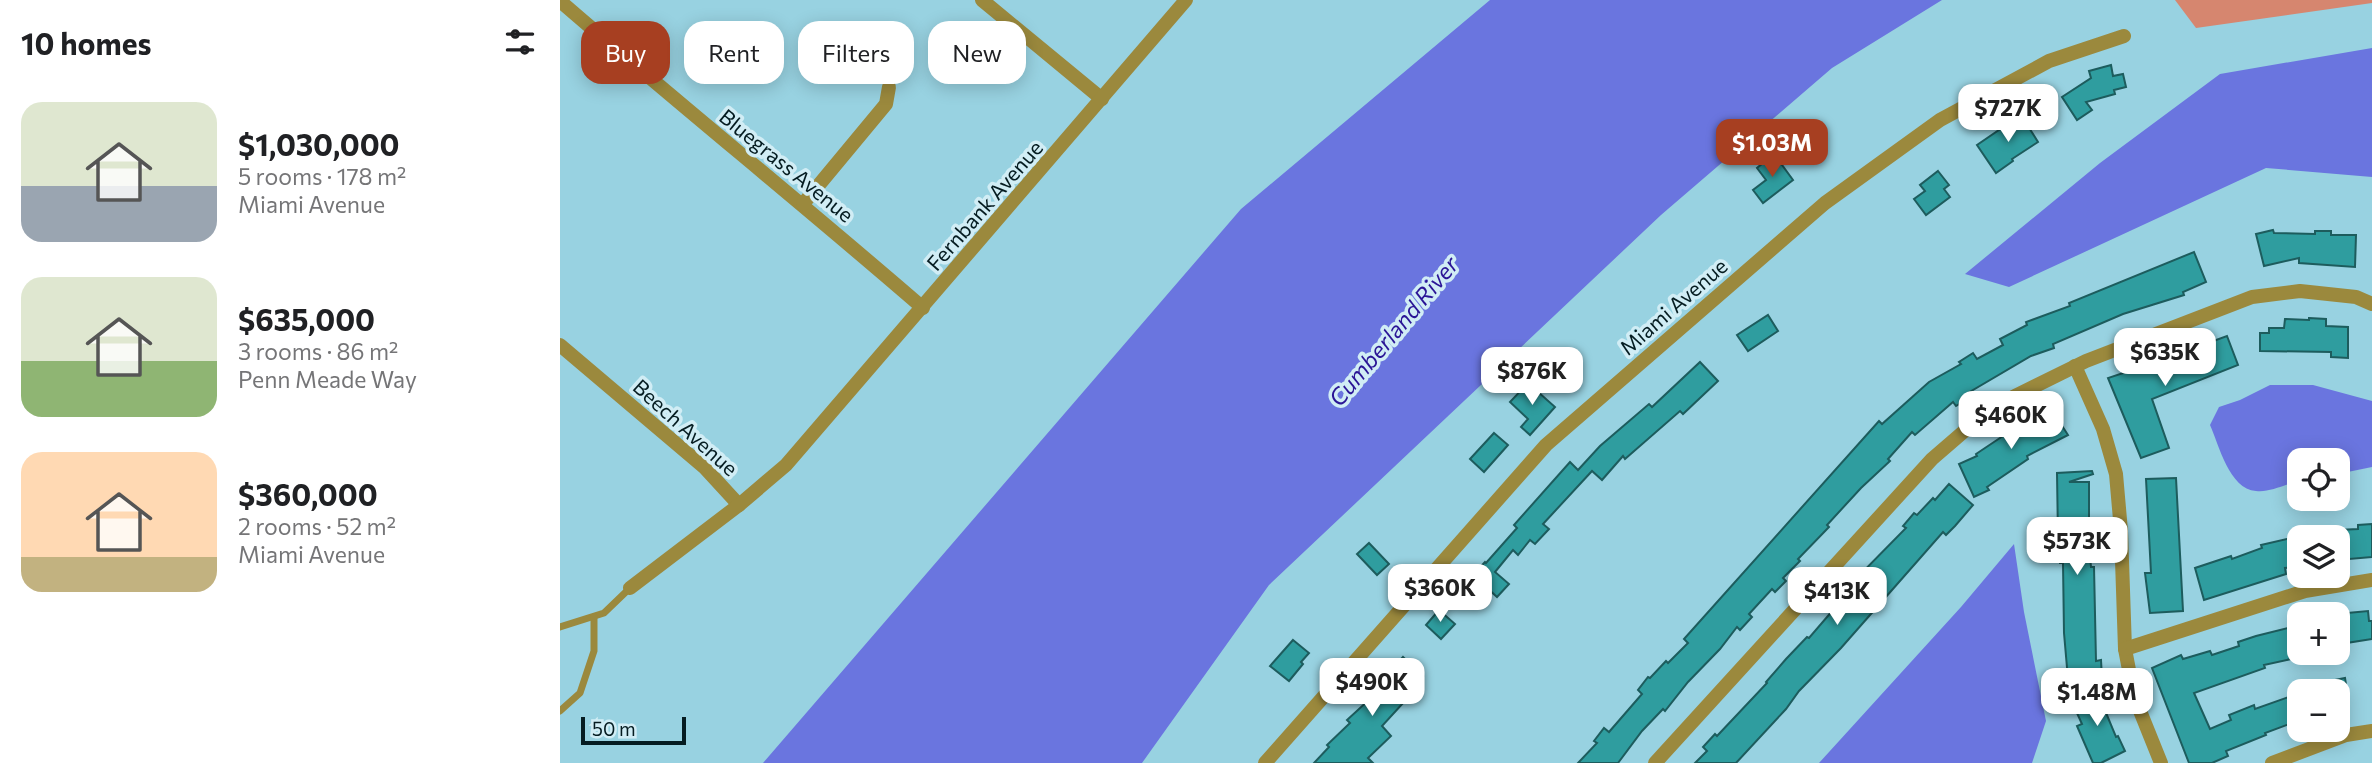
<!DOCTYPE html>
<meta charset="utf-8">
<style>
:root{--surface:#fff;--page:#f2f2f2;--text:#202124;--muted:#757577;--accent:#a73f21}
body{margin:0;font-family:Commissioner,sans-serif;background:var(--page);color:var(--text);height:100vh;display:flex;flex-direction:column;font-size:26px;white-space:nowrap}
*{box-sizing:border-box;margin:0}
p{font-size:23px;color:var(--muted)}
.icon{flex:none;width:38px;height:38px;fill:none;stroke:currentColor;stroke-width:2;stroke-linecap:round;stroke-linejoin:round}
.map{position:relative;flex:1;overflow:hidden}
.side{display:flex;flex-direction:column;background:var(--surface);width:560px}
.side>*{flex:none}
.top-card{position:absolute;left:21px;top:21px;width:665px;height:63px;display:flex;gap:14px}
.controls{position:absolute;left:1727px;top:448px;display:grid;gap:14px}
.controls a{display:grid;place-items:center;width:63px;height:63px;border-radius:14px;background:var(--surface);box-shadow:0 4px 18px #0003;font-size:35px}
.scale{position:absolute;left:21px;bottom:18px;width:105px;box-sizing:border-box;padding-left:7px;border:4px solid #051c21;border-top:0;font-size:19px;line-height:24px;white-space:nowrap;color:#051c21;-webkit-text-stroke:5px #d1edf5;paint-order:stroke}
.price{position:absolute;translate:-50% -60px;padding:0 16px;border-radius:14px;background:#fff;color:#222;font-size:23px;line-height:46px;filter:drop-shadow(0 2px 4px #0008)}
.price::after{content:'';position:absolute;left:50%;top:42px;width:21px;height:16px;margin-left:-10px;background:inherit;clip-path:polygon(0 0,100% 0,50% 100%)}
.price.current{background:var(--accent);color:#fff}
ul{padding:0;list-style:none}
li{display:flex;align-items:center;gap:21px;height:175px;padding:0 21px}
li span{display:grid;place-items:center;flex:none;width:196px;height:140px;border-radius:21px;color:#555}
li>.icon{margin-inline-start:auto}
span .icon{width:84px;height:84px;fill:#fffc;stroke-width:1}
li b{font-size:30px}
h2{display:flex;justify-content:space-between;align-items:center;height:84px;padding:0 21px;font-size:30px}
.tag{padding:0 24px;border-radius:21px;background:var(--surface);box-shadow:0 4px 18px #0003;font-size:24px;line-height:63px}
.tag.current{background:var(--accent);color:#fff}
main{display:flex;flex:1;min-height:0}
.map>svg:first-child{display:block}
.green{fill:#d6866f}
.water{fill:#6a75df}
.building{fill:#2f9d9f;stroke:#1d5c5d;stroke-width:2}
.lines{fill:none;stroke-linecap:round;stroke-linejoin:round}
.lane{stroke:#9b893d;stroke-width:7}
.street{stroke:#9b893d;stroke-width:14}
.labels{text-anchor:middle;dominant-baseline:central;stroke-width:7;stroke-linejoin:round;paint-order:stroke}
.street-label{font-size:21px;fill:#051c21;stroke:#d1edf5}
.water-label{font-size:23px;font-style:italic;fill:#2a1596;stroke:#d1edf5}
</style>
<main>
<section class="side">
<h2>10 homes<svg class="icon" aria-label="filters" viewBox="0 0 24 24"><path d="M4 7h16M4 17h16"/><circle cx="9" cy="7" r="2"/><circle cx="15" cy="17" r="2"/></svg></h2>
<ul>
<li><span style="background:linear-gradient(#dfe7d0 60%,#9aa5b1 0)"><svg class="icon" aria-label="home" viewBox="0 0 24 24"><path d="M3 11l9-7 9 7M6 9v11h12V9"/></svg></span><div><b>$1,030,000</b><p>5 rooms · 178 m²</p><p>Miami Avenue</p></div></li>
<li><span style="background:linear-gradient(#dfe7d0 60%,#8fb573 0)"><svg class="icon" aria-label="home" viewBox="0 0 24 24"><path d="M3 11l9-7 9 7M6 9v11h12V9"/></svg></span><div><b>$635,000</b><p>3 rooms · 86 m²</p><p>Penn Meade Way</p></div></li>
<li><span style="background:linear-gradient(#ffd9b3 75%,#c2b280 0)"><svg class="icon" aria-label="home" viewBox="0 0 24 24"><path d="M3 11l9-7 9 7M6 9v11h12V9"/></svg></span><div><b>$360,000</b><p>2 rooms · 52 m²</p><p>Miami Avenue</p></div></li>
</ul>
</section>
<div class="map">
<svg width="1812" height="763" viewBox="0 0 1812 763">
<rect width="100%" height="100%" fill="#98d2e1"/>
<polygon class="green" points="1615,0 1812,0 1812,3 1636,28"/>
<g class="water">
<polygon points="930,0 1382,0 1272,68 1101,215 709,585 582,763 203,763 681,209"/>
<polygon points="1812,48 1812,177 1706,168 1449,287 1405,274 1540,163 1660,74"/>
<path d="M1710,385H1753L1812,401V467L1778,474V460H1740L1739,481C1726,484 1709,493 1696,491C1669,489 1659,445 1650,425L1659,407L1680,400Z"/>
<polygon points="1454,544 1464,612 1486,721 1472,763 1259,763 1401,607"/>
</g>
<g class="building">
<polygon points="1551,65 1553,76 1563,74 1566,87 1554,90 1555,94 1526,102 1532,110 1517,120 1502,97 1531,78 1529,71"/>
<polygon points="1461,115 1478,142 1452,159 1453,161 1436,173 1417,145"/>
<polygon points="1214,154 1233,180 1203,203 1193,190 1206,180 1197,168"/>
<polygon points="1378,171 1389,185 1384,189 1390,197 1366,215 1354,199 1365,191 1360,185"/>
<polygon points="1713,230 1714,233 1755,234 1755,231 1771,231 1771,235 1796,235 1795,267 1739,263 1739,258 1704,266 1696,234"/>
<polygon points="1634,252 1646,282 1623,292 1624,295 1563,314 1493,344 1494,348 1471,356 1408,393 1411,397 1396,406 1393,402 1355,435 1352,432 1328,459 1330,461 1301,488 1267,525 1269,527 1238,559 1240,561 1223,578 1226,581 1215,592 1212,589 1189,614 1192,617 1180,630 1177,627 1160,649 1128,682 1105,711 1103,709 1082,731 1058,763 1018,763 1037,743 1034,741 1044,728 1049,732 1082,694 1078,690 1088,677 1090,678 1106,661 1108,663 1128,643 1124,639 1319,421 1322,424 1369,382 1401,364 1399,362 1413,353 1417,359 1443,345 1440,339 1467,325 1466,322 1510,306 1509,303"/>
<polygon points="1208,315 1218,331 1188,351 1177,335"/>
<polygon points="1749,318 1766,319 1766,326 1788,327 1788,358 1771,357 1771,352 1700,351 1700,333 1709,333 1709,328 1724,328 1725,319 1749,320"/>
<polygon points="1667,336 1678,365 1592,399 1609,448 1581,458 1548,378 1611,357 1610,354 1626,349 1626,351"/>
<polygon points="1140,362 1158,381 1123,414 1120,411 1065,459 1063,456 1042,480 1032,471 983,524 989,529 975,544 970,540 958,555 953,550 935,572 949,584 937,597 913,575 925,562 926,563 957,528 954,525 1010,462 1018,470 1040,446 1089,404 1092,407"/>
<polygon points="968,383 995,407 970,435 961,427 968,419 950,402"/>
<polygon points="1490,407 1508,435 1467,456 1468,459 1427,487 1429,490 1414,497 1399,464 1417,456 1416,454 1449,432 1450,433 1477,418 1475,416"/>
<polygon points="934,433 948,445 924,472 910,459"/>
<polygon points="1532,471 1533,474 1509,482 1529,482 1529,545 1531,567 1534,567 1536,661 1541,660 1542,678 1508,679 1504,633 1503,563 1500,563 1500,538 1498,538 1497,473"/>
<polygon points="1616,478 1623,611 1590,613 1585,573 1591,573 1586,479"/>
<polygon points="1389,484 1413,505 1395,526 1386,535 1383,532 1281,648 1239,691 1226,709 1176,763 1135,763 1147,751 1143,747 1155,734 1157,736 1207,683 1206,682 1226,659 1247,637 1249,638 1286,595 1283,592 1346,528 1343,526 1354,513 1357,515 1373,498 1375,500"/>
<polygon points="1812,524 1812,557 1778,560 1778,530 1798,529 1798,525"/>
<polygon points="1740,536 1740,567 1725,568 1726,574 1644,600 1635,568 1671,556 1672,559 1702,548 1701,545"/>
<polygon points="809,543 829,564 817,575 797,554"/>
<polygon points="879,610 895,624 881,639 866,625"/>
<polygon points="1808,611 1809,621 1812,621 1812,639 1780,644 1777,614"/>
<polygon points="1740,625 1740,657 1704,665 1705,668 1634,693 1650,729 1671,720 1669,715 1694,705 1695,709 1740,693 1740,720 1705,733 1706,735 1666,751 1668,756 1652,763 1629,763 1592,668 1621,655 1623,659 1650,651 1652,655 1679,646 1678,642 1696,636"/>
<polygon points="733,640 749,653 741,662 743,664 729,681 710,666"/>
<polygon points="843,657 863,676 841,699 844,702 822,726 831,736 808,758 813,763 754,763 769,747 767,745 790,723 787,720 811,698 808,695"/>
<polygon points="1785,678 1787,691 1746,691 1745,686"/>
<polygon points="1541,690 1547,707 1544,708 1556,737 1558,736 1565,751 1541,763 1533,763 1517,726 1522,724 1512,702"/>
</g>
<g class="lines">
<g class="lane">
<polyline points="0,627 44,613 70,588"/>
<polyline points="0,711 20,693 34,651 34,617"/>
</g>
<g class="street">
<polyline points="422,0 542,99"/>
<path d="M0,1C120,105 243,204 363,308"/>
<polyline points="243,204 326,104 329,87"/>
<polyline points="0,345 145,468 179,505"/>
<polyline points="1515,366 1543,429 1556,474 1561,531 1565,649 1574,696 1601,763"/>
<polyline points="70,588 179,505 226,465 626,0"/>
<polyline points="1565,649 1745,591 1812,580"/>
<polyline points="705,763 986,445 1265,203 1380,120 1489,61 1564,36"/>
<polyline points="1095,763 1372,459 1416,421 1455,396 1526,361 1692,297 1740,291 1796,297 1812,304"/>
<polyline points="1712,763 1786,735 1812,731"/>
</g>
</g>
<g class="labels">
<g class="street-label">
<text transform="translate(227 165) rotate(39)">Bluegrass Avenue</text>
<text transform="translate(424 205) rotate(-49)">Fernbank Avenue</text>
<text transform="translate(1113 306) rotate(-41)">Miami Avenue</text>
<text transform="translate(126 427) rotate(42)">Beech Avenue</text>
</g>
<g class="water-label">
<text transform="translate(833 331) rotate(-50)">Cumberland River</text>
</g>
</g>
</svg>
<div class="controls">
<a><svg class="icon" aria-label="locate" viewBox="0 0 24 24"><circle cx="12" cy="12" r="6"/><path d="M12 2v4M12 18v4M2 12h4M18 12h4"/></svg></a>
<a><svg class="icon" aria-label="layers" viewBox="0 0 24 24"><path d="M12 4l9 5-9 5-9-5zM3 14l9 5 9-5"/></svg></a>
<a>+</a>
<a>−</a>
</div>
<div class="scale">50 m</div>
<b class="price" style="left:1448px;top:144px">$727K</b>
<b class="price current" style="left:1212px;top:179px">$1.03M</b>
<b class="price" style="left:1605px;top:388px">$635K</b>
<b class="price" style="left:972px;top:407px">$876K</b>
<b class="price" style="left:1451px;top:451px">$460K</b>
<b class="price" style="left:1517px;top:577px">$573K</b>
<b class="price" style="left:880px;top:624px">$360K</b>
<b class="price" style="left:1277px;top:627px">$413K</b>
<b class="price" style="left:812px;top:718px">$490K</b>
<b class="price" style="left:1537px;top:728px">$1.48M</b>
<div class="top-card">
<a class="tag current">Buy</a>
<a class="tag">Rent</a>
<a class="tag">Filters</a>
<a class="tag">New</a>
</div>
</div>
</main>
